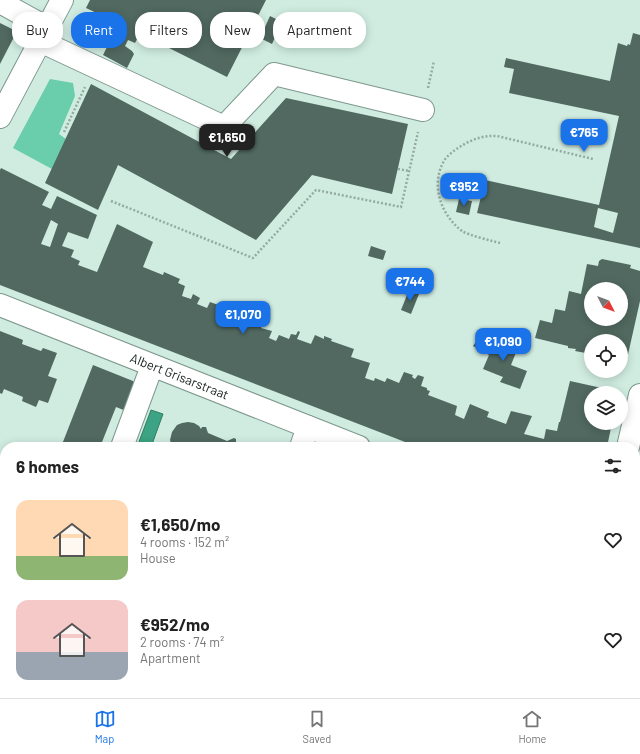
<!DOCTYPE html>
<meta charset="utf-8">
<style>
:root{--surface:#fff;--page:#f6f6f6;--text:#222;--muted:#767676;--line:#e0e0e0;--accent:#1a73e8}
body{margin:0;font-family:Barlow,sans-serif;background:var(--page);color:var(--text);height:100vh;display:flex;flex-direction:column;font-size:15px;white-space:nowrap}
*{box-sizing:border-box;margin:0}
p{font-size:13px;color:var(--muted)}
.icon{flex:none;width:22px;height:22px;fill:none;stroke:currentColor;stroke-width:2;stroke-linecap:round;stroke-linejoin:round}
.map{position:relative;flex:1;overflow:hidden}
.details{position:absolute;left:0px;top:442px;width:640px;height:256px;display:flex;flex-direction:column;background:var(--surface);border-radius:16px 16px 0 0;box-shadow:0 2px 10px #0003}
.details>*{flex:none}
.guide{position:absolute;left:12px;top:12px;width:400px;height:36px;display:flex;gap:8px}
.needle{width:26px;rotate:132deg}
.fabs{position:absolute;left:584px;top:282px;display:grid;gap:8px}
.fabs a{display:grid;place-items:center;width:44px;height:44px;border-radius:50%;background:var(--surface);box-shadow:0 2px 10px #0003;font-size:20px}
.price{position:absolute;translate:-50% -34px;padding:0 9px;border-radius:8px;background:var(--accent);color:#fff;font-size:13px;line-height:26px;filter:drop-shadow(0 1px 2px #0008)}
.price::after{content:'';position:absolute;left:50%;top:24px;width:12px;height:9px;margin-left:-6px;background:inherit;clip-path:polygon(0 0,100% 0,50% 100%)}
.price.active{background:#222;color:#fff}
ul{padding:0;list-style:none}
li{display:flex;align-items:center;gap:12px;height:100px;padding:0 16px}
li span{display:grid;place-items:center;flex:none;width:112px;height:80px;border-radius:12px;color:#555}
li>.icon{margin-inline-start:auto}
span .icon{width:48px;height:48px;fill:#fffc;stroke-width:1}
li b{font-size:17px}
h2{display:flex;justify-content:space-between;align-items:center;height:48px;padding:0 16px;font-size:17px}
.chip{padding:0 14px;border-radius:16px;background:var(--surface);box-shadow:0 2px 10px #0003;font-size:14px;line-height:36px}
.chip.active{background:var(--accent);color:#fff}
.tab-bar{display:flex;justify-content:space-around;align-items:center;height:56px;border-top:1px solid var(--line);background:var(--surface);font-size:11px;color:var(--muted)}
.tab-bar a{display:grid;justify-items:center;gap:2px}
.tab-bar .active{color:var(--accent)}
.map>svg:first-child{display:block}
.green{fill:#6acdac}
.water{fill:#3ca484;stroke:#307c64}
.building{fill:#516960;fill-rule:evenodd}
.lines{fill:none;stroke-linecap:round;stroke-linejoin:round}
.minor-casing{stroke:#7e988e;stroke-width:24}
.path{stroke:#94aaa1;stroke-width:2.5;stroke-dasharray:2 2;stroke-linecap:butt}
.minor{stroke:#fff;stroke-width:22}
.labels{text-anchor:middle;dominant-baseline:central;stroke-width:4;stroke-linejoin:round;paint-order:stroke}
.street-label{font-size:13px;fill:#131d19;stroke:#d0ece1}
</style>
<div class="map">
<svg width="640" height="698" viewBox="0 0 640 698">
<rect width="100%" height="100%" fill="#d0ece1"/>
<g class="green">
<polygon points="50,79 73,83 75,96 59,134 66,139 52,169 13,148"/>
<polygon points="61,693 203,693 201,698 74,698"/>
</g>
<polygon class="water" points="151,410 163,414 151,447 137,447"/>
<g class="building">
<polygon points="90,0 266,0 227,77 143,35 145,32 142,30 135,43 128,40 125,46 132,51 134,54 127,68 103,55 110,41 118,43 122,36 118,34 122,25 86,8"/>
<polygon points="270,16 282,22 272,44 260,38"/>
<polygon points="0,23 12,29 14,37 0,64"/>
<path d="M633,33L640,35V248L477,213L485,180L599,205L619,116L509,93L514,69L504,67L506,58L610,81L618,43L627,46L628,44L630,45ZM598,208L618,213L613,233L594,227Z"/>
<polygon points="91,84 231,159 286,98 408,124 392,194 312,175 256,240 118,165 98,210 45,183"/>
<path d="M1,168L49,192L42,205L51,209L57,196L97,215L88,239L68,232L62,246L74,250L71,257L80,261L78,265L97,272L117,224L153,242L143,267L163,275L164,272L180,279L178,283L185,286L182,296L191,299L193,294L200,298L197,304L207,308L210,302L227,308L228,305L247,313L246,315L264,322L261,328L272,331L269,338L276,341L279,335L289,339L291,334L296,335L298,331L300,332L297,339L311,344L315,335L324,339V336L332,339L331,341L354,349L351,357L370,363L365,378L374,381L375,378L385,382L387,378L399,383L404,372L413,375L412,377L415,379L418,375L424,377L421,386L427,388V390L430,391L428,395L457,406L455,415L464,419L470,404L489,412L487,417L506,424L511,411L532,416L524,434L544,439L546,429L557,431L559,422H560L570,381L620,392L619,393H591V423H612L607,447H536L522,442L519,447H418L0,285V170ZM51,220L58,224L50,247L41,244Z"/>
<polygon points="459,199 472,201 469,215 456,212"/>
<polygon points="371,246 386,251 383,260 368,256"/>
<path d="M602,259L631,265L630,268L640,271V301L627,359L621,358V341H591V354L575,351L576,349L568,348V346L535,338L540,320L552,323L555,309L565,311L569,291L581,294L587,264L598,266L599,261ZM591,289H621V319H591Z"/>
<polygon points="409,290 419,294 411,314 401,310"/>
<polygon points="0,331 23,340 22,344 41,351 43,348 57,353 48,376 57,379 48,403 39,400 36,407 22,401 23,397 4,389 2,394 0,393"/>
<polygon points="496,338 519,345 511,365 527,371 520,389 500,382 503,377 483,369 489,355 473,346 478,339 492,346"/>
<polygon points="93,365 133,381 135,384 126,411 116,407 100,447 61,447"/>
<polygon points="188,422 194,423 199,426 201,429 202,427 206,427 208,433 227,441 234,438 236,439 236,443 243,443 251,447 172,447 170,440 172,432 177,425 182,423"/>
<polygon points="639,491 640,492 640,698 592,698 593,693 635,693 635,508"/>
<polygon points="5,592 5,690 2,698 0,698 0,604"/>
<polygon points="34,693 37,693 50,698 33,698"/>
<polygon points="233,693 271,693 269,698 231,698"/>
<polygon points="390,693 465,693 464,698 389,698"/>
<polygon points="484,693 551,693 550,698 488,698 489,697 484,696"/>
</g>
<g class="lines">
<g class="minor-casing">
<g id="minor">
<polyline points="0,2 47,28"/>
<polyline points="40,41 224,127 274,74 423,110"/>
<polyline points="0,117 62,0"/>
<path id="s1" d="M0,305L359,447"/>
<polyline points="122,447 152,366"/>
<polyline points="301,447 308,427"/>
<polyline points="628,447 640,395"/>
<polyline points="53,693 66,698"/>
<polyline points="21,698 23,693"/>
<polyline points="207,698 209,693"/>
<polyline points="573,698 574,693"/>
</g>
</g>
<g class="path">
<polyline points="428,88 434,61"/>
<polyline points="64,132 85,87"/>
<polyline points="398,169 410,171"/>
<polyline points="111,201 253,258 316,190 401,207 418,132"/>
<path d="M500,243C492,241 468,235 462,231C441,215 430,185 444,161C446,157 451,153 455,150C468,141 481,135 497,136L593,159"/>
</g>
<use href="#minor" class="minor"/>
</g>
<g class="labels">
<g class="street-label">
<text stroke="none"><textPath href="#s1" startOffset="193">Albert Grisarstraat</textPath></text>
</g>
</g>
</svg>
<div class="fabs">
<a><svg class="needle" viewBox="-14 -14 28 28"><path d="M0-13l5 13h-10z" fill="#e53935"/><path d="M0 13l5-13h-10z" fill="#767676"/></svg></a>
<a><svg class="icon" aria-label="locate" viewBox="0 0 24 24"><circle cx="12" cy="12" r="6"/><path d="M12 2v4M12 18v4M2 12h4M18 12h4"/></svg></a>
<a><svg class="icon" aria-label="layers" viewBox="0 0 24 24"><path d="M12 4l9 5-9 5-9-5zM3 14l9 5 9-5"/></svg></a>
</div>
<b class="price" style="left:584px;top:153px">€765</b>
<b class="price active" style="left:227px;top:158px">€1,650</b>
<b class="price" style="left:464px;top:207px">€952</b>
<b class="price" style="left:410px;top:302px">€744</b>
<b class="price" style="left:243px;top:335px">€1,070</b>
<b class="price" style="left:503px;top:362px">€1,090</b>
<div class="guide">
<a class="chip">Buy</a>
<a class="chip active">Rent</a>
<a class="chip">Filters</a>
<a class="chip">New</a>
<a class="chip">Apartment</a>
</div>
<section class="details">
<h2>6 homes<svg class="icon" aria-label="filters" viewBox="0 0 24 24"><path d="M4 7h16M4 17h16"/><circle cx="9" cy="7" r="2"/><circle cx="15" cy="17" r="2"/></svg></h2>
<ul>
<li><span style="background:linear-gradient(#ffd9b3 70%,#8fb573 0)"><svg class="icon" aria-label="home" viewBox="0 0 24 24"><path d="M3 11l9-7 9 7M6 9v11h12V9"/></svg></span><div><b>€1,650/mo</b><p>4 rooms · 152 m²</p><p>House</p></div><svg class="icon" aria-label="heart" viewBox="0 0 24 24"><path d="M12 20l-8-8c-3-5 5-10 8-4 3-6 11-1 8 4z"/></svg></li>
<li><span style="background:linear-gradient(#f6c9c9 65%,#9aa5b1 0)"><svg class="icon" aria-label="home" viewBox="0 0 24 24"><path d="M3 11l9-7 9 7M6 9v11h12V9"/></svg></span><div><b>€952/mo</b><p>2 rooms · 74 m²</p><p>Apartment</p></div><svg class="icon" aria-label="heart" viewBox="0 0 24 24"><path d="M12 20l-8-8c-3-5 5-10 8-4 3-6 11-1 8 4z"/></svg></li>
</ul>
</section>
</div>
<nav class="tab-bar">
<a class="active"><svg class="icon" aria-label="map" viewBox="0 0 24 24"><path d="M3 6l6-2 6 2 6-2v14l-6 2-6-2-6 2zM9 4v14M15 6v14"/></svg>Map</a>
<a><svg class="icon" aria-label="saved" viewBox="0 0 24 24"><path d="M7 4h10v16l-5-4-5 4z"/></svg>Saved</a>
<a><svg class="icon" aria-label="home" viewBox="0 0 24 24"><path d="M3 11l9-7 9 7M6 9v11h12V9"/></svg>Home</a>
</nav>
